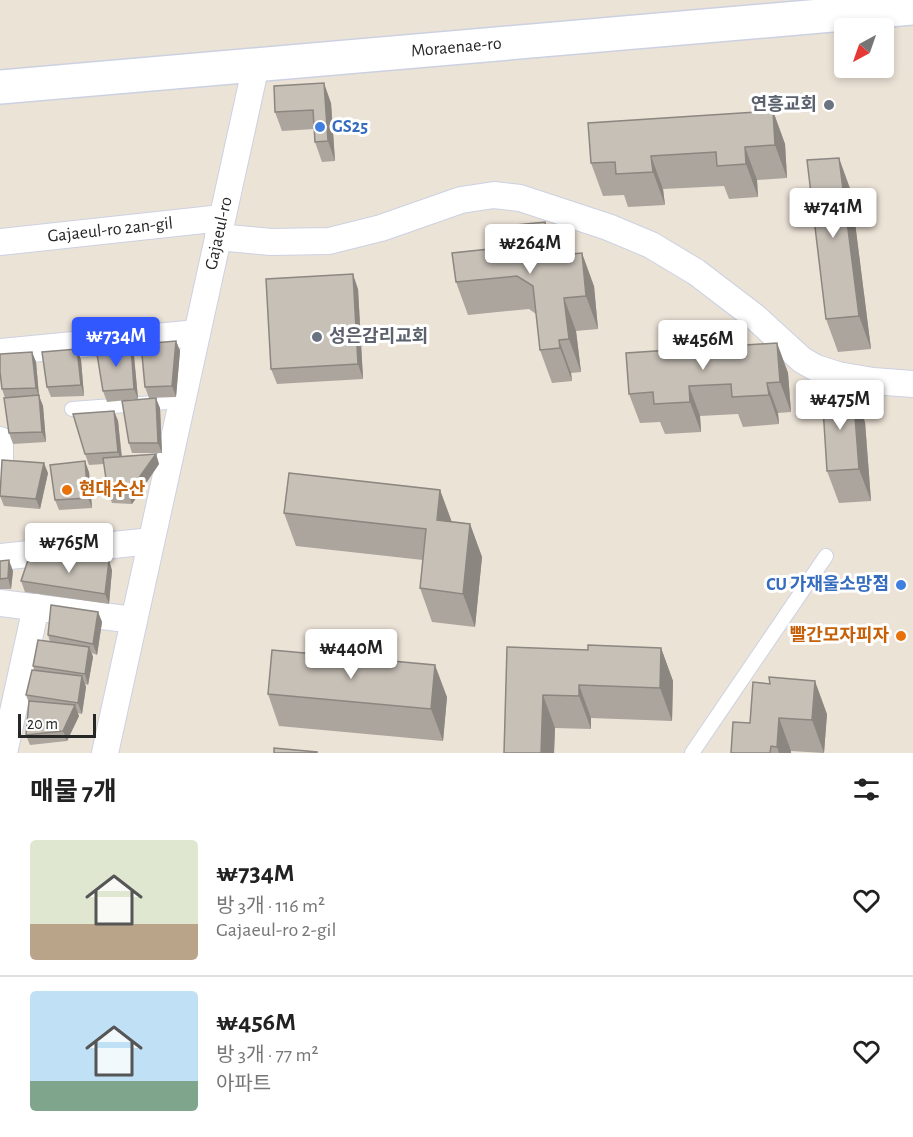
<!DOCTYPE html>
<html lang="ko">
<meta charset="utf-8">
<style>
:root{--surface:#fff;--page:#f6f6f6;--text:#222;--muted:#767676;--line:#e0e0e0;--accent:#3158ff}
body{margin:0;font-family:"Alegreya Sans","Noto Sans KR",sans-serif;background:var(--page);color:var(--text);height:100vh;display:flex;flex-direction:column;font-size:22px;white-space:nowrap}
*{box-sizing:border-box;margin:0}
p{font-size:20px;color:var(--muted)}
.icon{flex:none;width:33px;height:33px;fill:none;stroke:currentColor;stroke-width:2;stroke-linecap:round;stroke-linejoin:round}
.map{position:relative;height:753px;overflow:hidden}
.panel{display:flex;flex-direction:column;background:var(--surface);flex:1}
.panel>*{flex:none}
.needle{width:39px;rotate:220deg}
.controls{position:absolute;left:834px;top:18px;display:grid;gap:12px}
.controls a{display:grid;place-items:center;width:60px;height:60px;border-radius:6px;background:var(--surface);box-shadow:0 3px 9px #0003;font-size:30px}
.scale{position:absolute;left:18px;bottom:15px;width:78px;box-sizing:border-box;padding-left:6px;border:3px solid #272727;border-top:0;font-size:16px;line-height:21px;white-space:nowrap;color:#272727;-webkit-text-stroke:4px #fff;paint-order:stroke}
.price{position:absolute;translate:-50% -51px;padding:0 14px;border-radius:6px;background:#fff;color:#222;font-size:20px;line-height:39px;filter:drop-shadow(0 2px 3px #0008)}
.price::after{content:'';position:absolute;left:50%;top:36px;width:18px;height:14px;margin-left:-9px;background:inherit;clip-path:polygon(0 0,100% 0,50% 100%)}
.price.active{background:var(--accent);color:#fff}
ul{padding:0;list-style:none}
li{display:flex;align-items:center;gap:18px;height:150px;padding:0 30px}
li+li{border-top:2px solid var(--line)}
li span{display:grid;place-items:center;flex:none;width:168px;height:120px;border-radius:6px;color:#555}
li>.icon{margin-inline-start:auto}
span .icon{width:72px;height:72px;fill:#fffc;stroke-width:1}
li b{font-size:26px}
h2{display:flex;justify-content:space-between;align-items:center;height:72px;padding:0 30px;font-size:26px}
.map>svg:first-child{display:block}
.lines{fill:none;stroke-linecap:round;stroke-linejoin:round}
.service-casing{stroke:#ccd1e2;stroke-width:16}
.minor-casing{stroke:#ccd1e2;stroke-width:28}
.secondary-casing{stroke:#ccd1e2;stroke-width:36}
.service{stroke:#fff;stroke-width:14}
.minor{stroke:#fff;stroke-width:26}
.secondary{stroke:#fff;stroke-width:33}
.wall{fill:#aba59d}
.shaded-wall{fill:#8b8680}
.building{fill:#c7c0b7;stroke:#8b8680;stroke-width:1.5}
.worship-dot{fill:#6b7280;stroke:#fff;stroke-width:2}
.shop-dot{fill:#3f7fe0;stroke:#fff;stroke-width:2}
.food-dot{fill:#e8710a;stroke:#fff;stroke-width:2}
.labels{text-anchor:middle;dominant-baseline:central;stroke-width:6;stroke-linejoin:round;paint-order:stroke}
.street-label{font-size:18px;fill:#272727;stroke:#fff}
.worship-label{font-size:18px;font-weight:bold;fill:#5b616d;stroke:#fff;text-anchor:end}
.shop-label{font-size:18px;font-weight:bold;fill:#366cbe;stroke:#fff;text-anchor:start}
.food-label{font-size:18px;font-weight:bold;fill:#c56008;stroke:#fff;text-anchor:start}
</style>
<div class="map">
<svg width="913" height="753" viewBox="0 0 913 753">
<rect width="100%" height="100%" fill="#ece3d7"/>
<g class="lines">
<g class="service-casing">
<g id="service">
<polyline points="72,409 181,401"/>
<polyline points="692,753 826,556"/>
</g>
</g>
<g class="minor-casing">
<g id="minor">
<polyline points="218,237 271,242 329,241 381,228 461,200 494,195 520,198 608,227 651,245 696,272 755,317 802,360 816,368 838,375 873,381 913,384"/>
<path id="s1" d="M0,242L222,218"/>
<polyline points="0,352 197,333"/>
<polyline points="0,440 0,473"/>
<polyline points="0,557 151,541"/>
<polyline points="0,603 134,620"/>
<polyline points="4,753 36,607"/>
<path id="s2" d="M105,753L256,65"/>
</g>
</g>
<g class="secondary-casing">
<g id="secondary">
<path id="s3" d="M0,87L913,8"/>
</g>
</g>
<use href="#service" class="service"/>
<use href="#minor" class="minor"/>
<use href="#secondary" class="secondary"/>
</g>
<g class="wall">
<polygon points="331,103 335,161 322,162 315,142 314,129 282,131 275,112"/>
<polygon points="773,111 785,144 787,178 757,180 758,197 729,199 724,186 663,189 665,205 628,207 624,195 603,196 591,163"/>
<polygon points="851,191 871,349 838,352 826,319"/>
<polygon points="557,255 594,286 598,329 576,331 581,372 571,373 572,381 552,383 540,350 536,314 529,309 468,315 456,282"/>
<polygon points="358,289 363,379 277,384 271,369"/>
<polygon points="176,341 180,351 176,397 149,398 145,387"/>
<polygon points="777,343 788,373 791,412 778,413 779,424 743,427 738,414 700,416 701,432 665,434 660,422 640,423 629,394"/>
<polygon points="131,345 134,356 138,399 107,402 103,391"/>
<polygon points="77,349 81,360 84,396 51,397 47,387"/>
<polygon points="32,352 36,362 39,396 43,406 46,442 13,444 9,433 5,398 2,389"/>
<polygon points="160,408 162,453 132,453 129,443"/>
<polygon points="114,411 118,421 122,456 156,454 159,464 132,504 112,503 108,493 104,464 89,465 85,454"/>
<polygon points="865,422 871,501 839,503 827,471"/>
<polygon points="89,472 92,508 59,510 55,500"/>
<polygon points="48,473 40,509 4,506 0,496"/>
<polygon points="440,490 452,522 470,524 482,557 475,627 432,622 420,588 423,560 296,546 284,513"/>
<polygon points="0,561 13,571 11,589 0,589"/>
<polygon points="112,570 109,604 25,592 21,581"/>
<polygon points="98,612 102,622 97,655 92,653 93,657 88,685 85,684 86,687 82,714 77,713 79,716 67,741 30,745 26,735 29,703 26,695 34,670 33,666 50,642 48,635"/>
<polygon points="507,647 588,650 661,648 673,681 672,721 591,718 591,729 555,728 554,753 504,753"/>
<polygon points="770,684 827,714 824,753 791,751 791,753 731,753 750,723"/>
<polygon points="268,694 447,697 443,741 279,726"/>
</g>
<g class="shaded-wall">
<polygon points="324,83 331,103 335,161 328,141"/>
<polygon points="773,111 785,144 787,178 775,145"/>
<polygon points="745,147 757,180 758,197 746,164"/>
<polygon points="651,156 663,189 665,205 653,172"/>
<polygon points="839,158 851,191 871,349 859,316"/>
<polygon points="545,222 557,255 561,289 549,256"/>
<polygon points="582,253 594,286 598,329 586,296"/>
<polygon points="353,274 358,289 363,379 358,364"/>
<polygon points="564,298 576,331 581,372 569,339"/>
<polygon points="559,340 571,373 572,381 560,348"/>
<polygon points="176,341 180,351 176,397 172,386"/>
<polygon points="777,343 788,373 791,412 780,382"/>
<polygon points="131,345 134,356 138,399 134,389"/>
<polygon points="77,349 81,360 84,396 81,385"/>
<polygon points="32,352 36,362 39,396 43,406 46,442 42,432 39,397 36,388"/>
<polygon points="767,383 778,413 779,424 769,395"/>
<polygon points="689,386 700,416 701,432 690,402"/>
<polygon points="853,390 865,422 871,501 859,469"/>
<polygon points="156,398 160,408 162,453 158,443"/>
<polygon points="114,411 118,421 122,463 118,452"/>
<polygon points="156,454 159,464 132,504 128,493"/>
<polygon points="85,461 89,472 92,508 88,498"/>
<polygon points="44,463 48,473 40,509 36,499"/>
<polygon points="440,490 452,523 437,520"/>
<polygon points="470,524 482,557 475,627 463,594"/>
<polygon points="9,560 13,571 11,589 8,578"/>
<polygon points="109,560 112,570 109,604 105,594"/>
<polygon points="98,612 102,622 97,655 93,644"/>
<polygon points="89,647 93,657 88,685 85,674"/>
<polygon points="661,648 673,681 672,721 660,688"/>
<polygon points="435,665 447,697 443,741 431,709"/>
<polygon points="82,676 86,687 82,714 78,703"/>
<polygon points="815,681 827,714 824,753 812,720"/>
<polygon points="579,685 591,718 591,729 579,696"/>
<polygon points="543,695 555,728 554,753 541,753"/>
<polygon points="75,705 79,716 67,741 63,731"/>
<polygon points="779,718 791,751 791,753 779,753 777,747"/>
</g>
<g class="building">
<polygon points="324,83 328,141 315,142 313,110 275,112 274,86"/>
<polygon points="773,111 775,145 745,147 746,164 717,166 716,152 651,156 653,172 616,174 615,162 591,163 588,123"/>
<polygon points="839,158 859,316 826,319 807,160"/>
<polygon points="545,222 549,256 582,253 586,296 564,298 569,339 559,340 560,348 540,350 533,286 517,276 456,282 452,253 499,248 497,227"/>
<polygon points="353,274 358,364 271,369 266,279"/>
<polygon points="176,341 172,386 145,387 141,344"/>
<polygon points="777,343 780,382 767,383 769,395 732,397 731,384 689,386 690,402 654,404 653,392 629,394 626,353"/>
<polygon points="131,345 134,389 103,391 96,348"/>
<polygon points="77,349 81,385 47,387 42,352"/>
<polygon points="32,352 36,388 2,389 0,372 0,354"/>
<polygon points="853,390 859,469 827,471 822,392"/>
<polygon points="39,395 42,432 9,433 4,398"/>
<polygon points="156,398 158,443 129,443 122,401"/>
<polygon points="114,411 118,452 85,454 73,414"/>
<polygon points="156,454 128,493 108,493 103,458"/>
<polygon points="2,460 44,463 36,499 0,496"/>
<polygon points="85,461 88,498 55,500 50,465"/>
<polygon points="289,473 440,490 437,520 470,524 463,594 420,588 426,529 284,513"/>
<polygon points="9,560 8,578 0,579 0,561"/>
<polygon points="28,560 109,560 105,594 21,581"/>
<polygon points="51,605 98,612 93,644 48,635"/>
<polygon points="38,640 89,647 85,674 33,666"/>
<polygon points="588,645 661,648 660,688 579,685 579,696 543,695 541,753 504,753 507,647 588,650"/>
<polygon points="272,650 435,665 431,709 268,694"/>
<polygon points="32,670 82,676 78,703 26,695"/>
<polygon points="769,677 815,681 812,720 779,718 777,747 771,746 770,753 731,753 733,722 750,723 753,682 770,684"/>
<polygon points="29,701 75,705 63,731 26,735"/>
<polygon points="274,748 317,752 317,753 274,753"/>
</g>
<g class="worship-dot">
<circle cx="829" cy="105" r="6"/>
<circle cx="317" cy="337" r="6"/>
</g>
<g class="shop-dot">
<circle cx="320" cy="127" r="6"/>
<circle cx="901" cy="585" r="6"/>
</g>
<g class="food-dot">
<circle cx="67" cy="490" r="6"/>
<circle cx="901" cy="636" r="6"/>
</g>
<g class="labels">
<g class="street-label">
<text stroke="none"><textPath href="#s3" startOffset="458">Moraenae-ro</textPath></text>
<text stroke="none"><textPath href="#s1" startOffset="111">Gajaeul-ro 2an-gil</textPath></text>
<text stroke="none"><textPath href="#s2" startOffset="532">Gajaeul-ro</textPath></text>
</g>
<g class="worship-label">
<text x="817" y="105">연흥교회</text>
<text x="329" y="337" text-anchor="start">성은감리교회</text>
</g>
<g class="shop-label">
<text x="332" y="127">GS25</text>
<text x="889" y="585" text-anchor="end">CU 가재울소망점</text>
</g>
<g class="food-label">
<text x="79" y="490">현대수산</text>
<text x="889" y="636" text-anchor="end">빨간모자피자</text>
</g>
</g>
</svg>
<div class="controls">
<a><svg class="needle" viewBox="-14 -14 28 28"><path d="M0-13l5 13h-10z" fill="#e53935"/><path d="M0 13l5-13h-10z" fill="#767676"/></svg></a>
</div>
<div class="scale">20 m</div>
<b class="price" style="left:833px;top:239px">₩741M</b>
<b class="price" style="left:530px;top:275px">₩264M</b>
<b class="price active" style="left:116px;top:368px">₩734M</b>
<b class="price" style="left:703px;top:371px">₩456M</b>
<b class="price" style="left:840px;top:431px">₩475M</b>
<b class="price" style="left:69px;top:574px">₩765M</b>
<b class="price" style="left:351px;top:680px">₩440M</b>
</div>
<section class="panel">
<h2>매물 7개<svg class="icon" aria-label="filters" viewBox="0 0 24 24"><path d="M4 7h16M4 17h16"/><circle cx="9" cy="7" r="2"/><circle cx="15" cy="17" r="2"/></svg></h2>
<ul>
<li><span style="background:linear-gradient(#dfe7d0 70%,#b9a48a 0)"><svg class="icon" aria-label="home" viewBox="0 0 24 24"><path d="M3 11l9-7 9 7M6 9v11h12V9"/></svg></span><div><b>₩734M</b><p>방 3개 · 116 m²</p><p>Gajaeul-ro 2-gil</p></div><svg class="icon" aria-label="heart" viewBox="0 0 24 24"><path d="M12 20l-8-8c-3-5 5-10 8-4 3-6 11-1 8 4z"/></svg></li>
<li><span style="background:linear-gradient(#bfe0f5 75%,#7fa58c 0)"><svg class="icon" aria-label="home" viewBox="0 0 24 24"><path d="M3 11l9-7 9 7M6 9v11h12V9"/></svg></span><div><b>₩456M</b><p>방 3개 · 77 m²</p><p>아파트</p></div><svg class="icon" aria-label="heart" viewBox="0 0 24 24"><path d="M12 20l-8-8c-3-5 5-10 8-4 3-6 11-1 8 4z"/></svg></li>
</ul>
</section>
